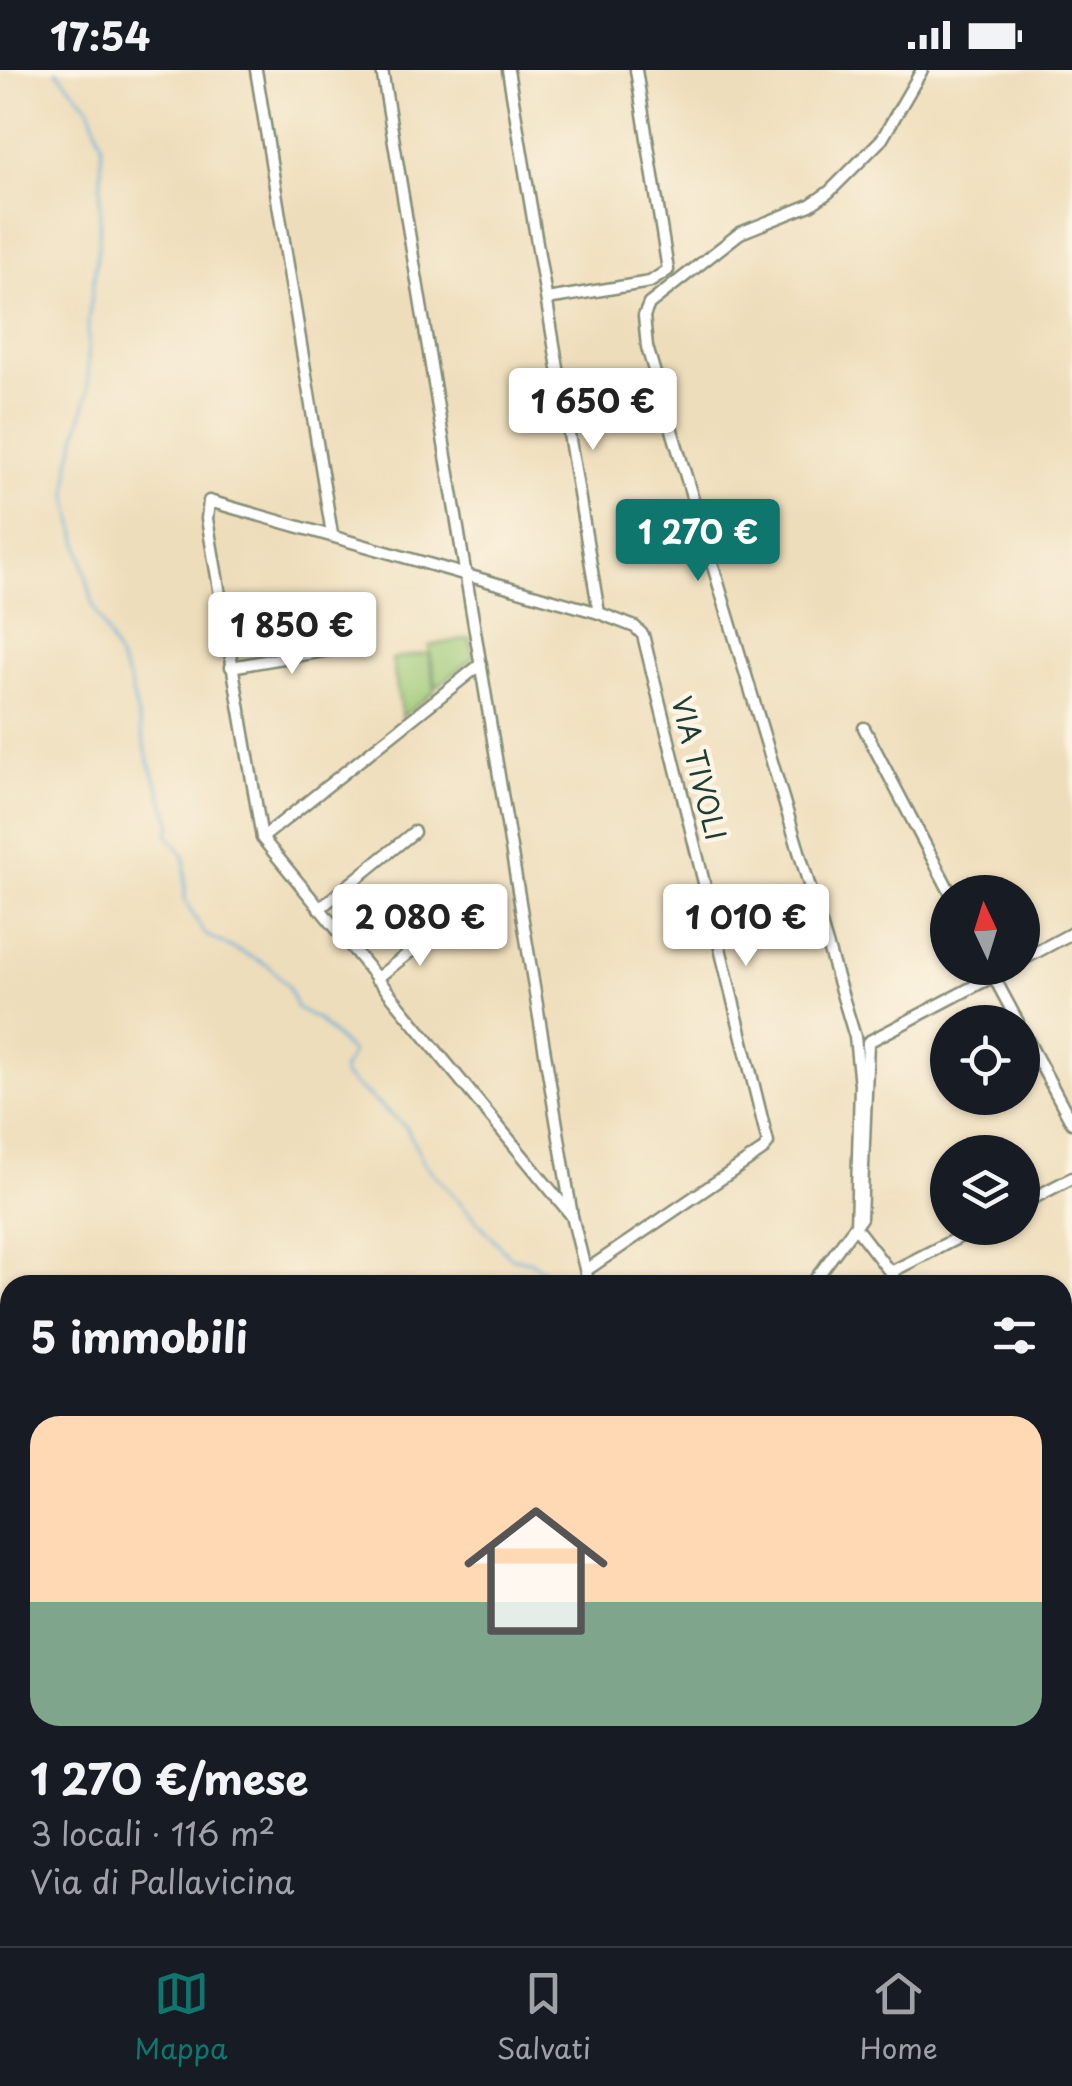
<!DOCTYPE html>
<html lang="it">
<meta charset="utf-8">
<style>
:root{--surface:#171b24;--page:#242831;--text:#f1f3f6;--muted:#9ea1a6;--line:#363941;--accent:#0f766e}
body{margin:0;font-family:"Playpen Sans",sans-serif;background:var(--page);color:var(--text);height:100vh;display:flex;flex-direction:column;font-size:38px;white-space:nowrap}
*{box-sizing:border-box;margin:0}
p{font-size:32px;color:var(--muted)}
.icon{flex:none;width:55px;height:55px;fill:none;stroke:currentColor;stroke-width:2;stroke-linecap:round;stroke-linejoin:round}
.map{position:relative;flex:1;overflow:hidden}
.drawer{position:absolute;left:0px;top:1205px;width:1072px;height:672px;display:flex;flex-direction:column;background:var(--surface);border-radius:30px 30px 0 0;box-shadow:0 2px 8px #0004}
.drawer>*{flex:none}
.needle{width:65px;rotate:356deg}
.controls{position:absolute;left:930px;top:805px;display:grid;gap:20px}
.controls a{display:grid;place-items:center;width:110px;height:110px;border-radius:50%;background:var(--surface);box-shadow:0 2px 8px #0004;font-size:50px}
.price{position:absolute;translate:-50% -85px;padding:0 22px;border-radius:10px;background:#fff;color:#222;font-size:32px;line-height:65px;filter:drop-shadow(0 2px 5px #0008)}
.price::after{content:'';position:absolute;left:50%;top:60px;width:30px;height:22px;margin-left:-15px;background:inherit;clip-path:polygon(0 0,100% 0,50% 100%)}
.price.current{background:var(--accent);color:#fff}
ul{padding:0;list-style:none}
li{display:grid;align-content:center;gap:20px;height:530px;padding:0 30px}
li span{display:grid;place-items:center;height:310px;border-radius:30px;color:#555}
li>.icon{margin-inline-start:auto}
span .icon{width:180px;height:180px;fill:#fffc;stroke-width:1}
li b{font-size:42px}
h2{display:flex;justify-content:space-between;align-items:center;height:120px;padding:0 30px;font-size:42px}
.status{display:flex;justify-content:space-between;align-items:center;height:70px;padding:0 50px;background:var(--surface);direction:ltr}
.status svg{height:28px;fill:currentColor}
.tabs{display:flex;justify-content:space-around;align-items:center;height:140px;border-top:2px solid var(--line);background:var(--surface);font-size:28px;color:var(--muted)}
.tabs a{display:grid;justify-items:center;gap:5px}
.tabs .current{color:var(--accent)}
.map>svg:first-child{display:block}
.green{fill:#9ec976;stroke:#5e8355;stroke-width:2.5}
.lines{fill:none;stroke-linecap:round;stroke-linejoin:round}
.stream{stroke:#5daed8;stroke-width:2.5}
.minor-casing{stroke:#868d77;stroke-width:15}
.major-casing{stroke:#868d77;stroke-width:18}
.minor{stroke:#fff;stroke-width:10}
.major{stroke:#f5bf86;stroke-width:12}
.labels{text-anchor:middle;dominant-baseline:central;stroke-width:9;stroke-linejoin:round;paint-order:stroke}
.street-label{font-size:28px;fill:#1f3d34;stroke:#fcf5e5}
</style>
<div class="status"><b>17:54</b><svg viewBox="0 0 49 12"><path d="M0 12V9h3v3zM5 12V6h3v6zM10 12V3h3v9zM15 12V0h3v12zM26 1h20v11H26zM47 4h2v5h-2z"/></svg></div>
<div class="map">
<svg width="1072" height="1876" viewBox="0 0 1072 1876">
<rect width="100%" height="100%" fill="#fcf5e5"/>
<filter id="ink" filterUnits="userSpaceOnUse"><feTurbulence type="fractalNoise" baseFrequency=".01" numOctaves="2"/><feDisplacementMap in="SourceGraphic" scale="20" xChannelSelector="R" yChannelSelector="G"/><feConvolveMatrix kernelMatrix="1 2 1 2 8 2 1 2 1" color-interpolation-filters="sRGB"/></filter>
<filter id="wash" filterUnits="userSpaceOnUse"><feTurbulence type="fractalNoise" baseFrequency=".0048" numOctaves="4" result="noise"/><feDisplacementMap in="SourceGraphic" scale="40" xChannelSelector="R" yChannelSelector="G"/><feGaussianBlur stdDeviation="2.25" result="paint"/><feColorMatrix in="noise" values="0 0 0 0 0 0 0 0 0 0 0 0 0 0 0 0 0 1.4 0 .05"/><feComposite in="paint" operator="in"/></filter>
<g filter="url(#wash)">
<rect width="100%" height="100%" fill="#eeddba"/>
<g class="green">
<polygon points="470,568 474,587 437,617 429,576"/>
<polygon points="428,583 435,621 402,647 392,589"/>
<polygon points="0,1430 10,1433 10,1500 0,1503"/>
</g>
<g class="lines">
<polyline class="stream" points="56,0 89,37 102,74 99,171 88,253 88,323 70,391 68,427 93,535 129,610 148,689 172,754 168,764 185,788 185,830 204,864 268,895 287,915 297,938 317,949 352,983 342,1001 345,1007 406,1057 424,1093 510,1187 532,1192 560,1215"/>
</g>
</g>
<g filter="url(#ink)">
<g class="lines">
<g class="minor-casing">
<g id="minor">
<polyline points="256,0 332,464"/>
<polyline points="382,0 572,1146 589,1215"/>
<polyline points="508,0 599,543"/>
<polyline points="547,229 650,212 668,200 636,0"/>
<polyline points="231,597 347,577"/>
<polyline points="864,658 950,822"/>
<polyline points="262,768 481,594"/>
<polyline points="319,839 414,762"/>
<polyline points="1022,890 1072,863"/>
<polyline points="989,898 1018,952"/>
<polyline points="376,909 439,859"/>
<polyline points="1022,960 1072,1053"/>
<polyline points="1022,1134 1072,1108"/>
<polyline points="572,1146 262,768 207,449 209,431 599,543 635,557 643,565 768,1073 762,1081 588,1199"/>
<polyline points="856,1158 860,1015 855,967 647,277 644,246 649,234 740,163 810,135 829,122 882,69 922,0"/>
<polyline points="856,1158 900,1215"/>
<polyline points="891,1202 977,1158"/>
<polyline points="811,1215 861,1148 868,972 1009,898"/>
<polyline points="1062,1452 1072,1466"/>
<polyline points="0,1656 10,1653"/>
<polyline points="0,1760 10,1792"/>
<polyline points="34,1868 36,1876"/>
<polyline points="233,1868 236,1876"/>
<polyline points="750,1868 750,1876"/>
</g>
</g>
<g class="major-casing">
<g id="major">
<polyline points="0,1416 10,1419"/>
<polyline points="669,1868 681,1876"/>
</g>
</g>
<use href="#minor" class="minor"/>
<use href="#major" class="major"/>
</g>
</g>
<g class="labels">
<g class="street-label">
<text transform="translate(700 698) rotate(76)">VIA TIVOLI</text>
</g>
</g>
</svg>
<div class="controls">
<a><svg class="needle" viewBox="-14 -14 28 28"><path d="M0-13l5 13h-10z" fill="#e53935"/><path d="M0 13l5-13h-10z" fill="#9ea1a6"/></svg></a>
<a><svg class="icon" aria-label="locate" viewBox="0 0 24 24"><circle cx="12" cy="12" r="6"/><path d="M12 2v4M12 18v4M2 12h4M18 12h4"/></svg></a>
<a><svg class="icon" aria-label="layers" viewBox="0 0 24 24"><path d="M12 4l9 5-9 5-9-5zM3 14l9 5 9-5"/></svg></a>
</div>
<b class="price" style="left:593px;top:383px">1 650 €</b>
<b class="price current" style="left:698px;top:514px">1 270 €</b>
<b class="price" style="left:292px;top:607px">1 850 €</b>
<b class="price" style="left:420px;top:899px">2 080 €</b>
<b class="price" style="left:746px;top:899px">1 010 €</b>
<section class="drawer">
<h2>5 immobili<svg class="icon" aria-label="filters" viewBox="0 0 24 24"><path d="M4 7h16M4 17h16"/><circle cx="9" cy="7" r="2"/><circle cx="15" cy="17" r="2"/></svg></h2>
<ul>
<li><span style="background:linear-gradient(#ffd9b3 60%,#7fa58c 0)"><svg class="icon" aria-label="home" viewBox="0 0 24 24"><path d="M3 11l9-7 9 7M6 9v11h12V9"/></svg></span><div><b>1 270 €/mese</b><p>3 locali · 116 m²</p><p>Via di Pallavicina</p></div></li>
</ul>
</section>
</div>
<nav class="tabs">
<a class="current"><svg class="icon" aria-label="map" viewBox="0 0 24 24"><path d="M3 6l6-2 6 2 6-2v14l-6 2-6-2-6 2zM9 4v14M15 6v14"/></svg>Mappa</a>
<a><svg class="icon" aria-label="saved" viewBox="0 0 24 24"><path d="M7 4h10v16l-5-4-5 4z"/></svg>Salvati</a>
<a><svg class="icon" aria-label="home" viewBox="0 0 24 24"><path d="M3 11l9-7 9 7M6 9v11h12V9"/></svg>Home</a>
</nav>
